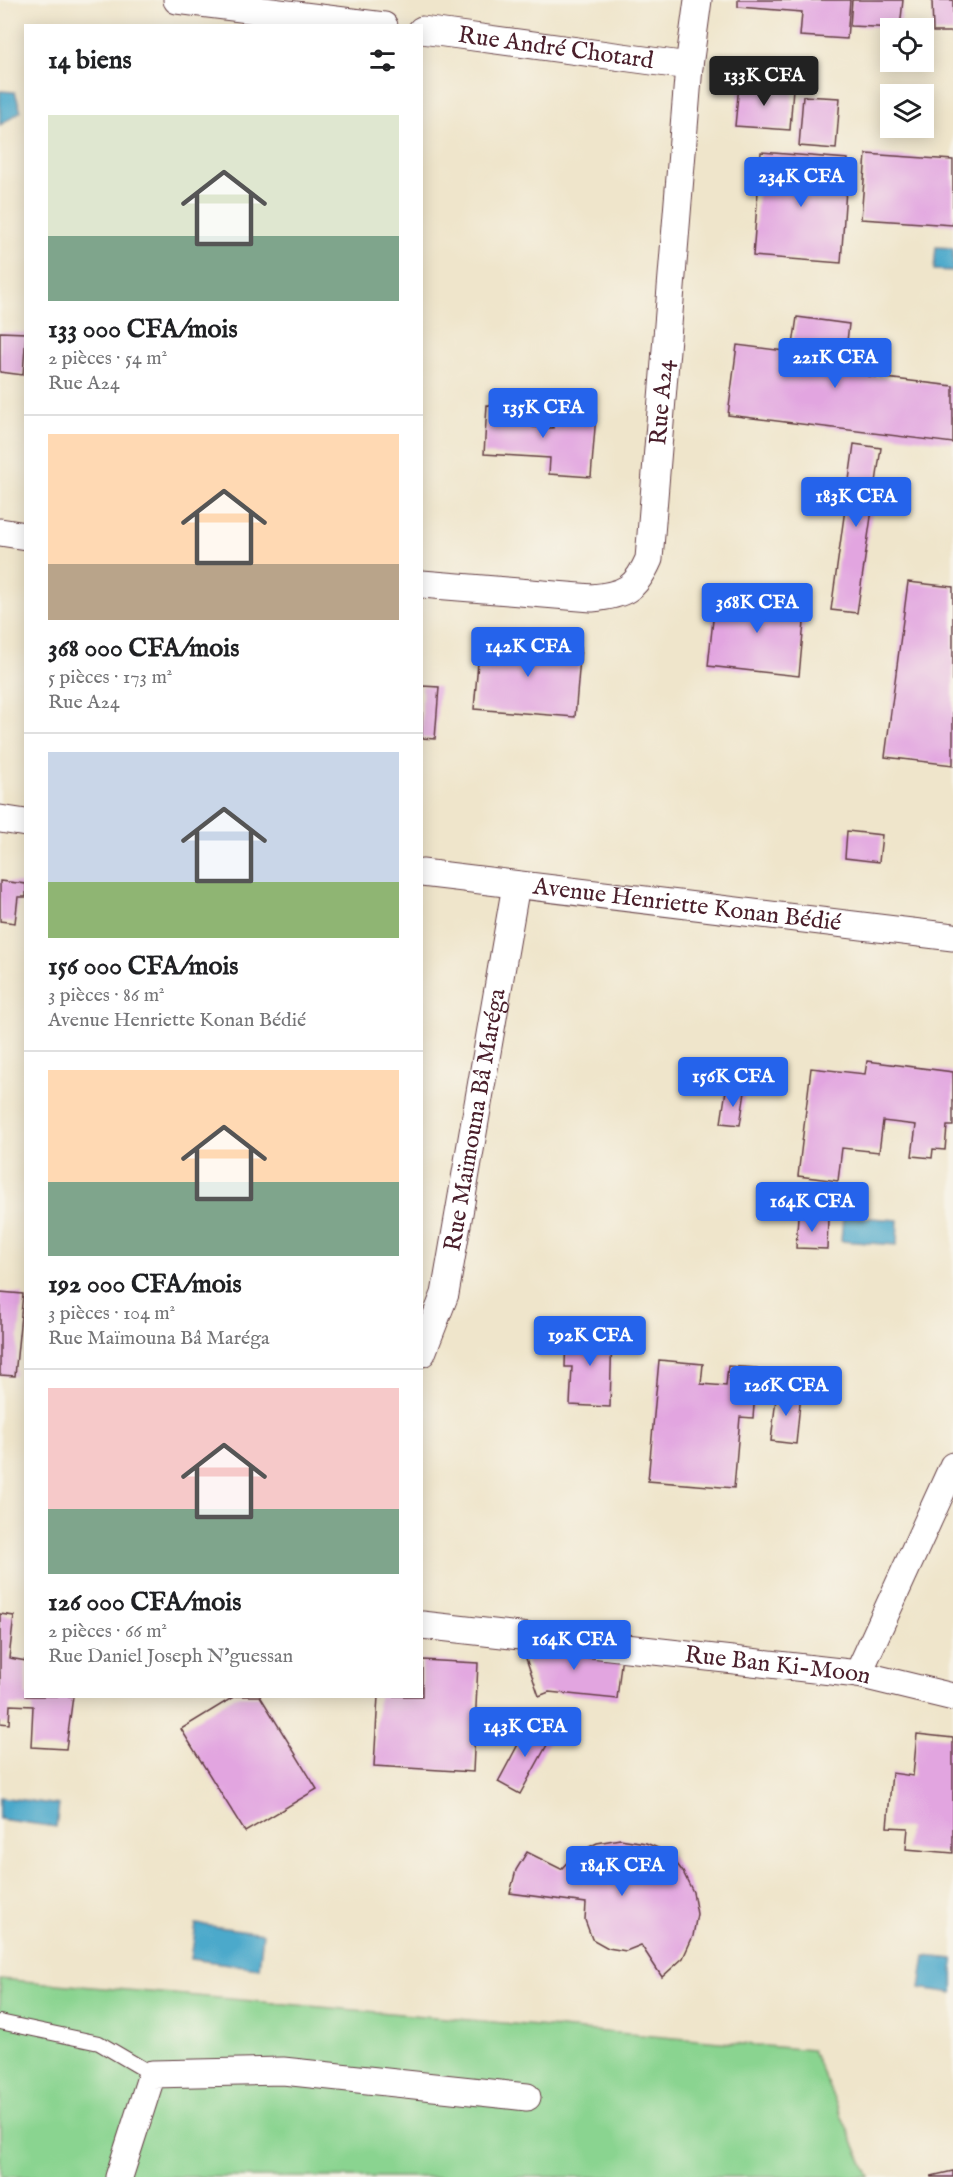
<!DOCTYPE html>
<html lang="fr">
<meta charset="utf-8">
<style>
:root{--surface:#fff;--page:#f2f2f2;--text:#202124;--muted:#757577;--line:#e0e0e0;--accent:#2563eb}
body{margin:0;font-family:"IM FELL English",serif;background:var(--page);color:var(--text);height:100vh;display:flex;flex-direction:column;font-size:22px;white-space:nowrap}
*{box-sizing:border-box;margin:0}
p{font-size:20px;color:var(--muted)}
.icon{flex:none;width:33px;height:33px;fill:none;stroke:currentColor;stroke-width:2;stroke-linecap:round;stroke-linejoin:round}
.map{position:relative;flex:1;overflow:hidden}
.drawer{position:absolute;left:24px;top:24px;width:399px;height:1674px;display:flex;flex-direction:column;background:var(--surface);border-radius:0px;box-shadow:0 3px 15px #0003}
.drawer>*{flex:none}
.controls{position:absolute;left:880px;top:18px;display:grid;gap:12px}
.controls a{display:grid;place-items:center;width:54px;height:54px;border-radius:0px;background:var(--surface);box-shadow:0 3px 15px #0003;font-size:30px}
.price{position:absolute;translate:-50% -51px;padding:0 14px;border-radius:6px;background:var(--accent);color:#fff;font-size:20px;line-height:39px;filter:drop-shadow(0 2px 3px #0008)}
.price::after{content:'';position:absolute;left:50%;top:36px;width:18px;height:14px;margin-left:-9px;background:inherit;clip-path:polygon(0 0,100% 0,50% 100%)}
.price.active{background:#222;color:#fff}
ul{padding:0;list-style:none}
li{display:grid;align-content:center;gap:12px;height:318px;padding:0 24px}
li+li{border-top:2px solid var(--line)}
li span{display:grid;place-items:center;height:186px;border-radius:0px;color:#555}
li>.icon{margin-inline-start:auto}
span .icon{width:108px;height:108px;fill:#fffc;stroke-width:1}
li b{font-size:26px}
h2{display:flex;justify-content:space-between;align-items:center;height:72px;padding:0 24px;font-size:26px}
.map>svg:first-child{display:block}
.green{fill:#8ad490;stroke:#6a7a5e;stroke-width:1.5}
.water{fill:#4ca9cb;stroke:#4b647b;stroke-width:1.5}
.building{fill:#e2a5e0}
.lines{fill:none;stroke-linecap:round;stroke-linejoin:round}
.lane-casing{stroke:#633d43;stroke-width:16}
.street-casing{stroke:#633d43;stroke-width:29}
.lane{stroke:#fff;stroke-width:14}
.street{stroke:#fff;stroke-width:27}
.labels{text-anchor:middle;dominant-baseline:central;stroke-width:6;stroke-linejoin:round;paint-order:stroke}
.street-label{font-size:24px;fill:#4a1f2b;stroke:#f7f3e8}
</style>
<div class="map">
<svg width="953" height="2177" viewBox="0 0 953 2177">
<rect width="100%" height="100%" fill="#f7f3e8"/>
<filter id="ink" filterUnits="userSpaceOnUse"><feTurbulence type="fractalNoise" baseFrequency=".0167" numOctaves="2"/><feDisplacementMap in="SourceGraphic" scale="12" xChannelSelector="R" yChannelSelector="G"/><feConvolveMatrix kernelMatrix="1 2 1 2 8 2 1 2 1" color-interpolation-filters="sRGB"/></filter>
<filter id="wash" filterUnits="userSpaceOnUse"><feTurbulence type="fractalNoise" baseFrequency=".008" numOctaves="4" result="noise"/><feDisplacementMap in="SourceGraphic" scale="24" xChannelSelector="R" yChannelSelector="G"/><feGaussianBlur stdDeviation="1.35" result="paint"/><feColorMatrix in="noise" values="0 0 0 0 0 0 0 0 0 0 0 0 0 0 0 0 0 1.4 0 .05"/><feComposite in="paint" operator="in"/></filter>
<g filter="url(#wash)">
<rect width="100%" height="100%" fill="#efe5cb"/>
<polygon class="green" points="0,1979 812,2050 869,2177 0,2177"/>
<g class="water">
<polygon points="0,91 15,92 21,111 0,125"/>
<polygon points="936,247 953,248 953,271 934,270"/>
<polygon points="843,1216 898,1220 897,1245 841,1241"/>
<polygon points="0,1797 59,1805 56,1827 0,1819"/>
<polygon points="196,1924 263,1933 259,1968 191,1959"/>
<polygon points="925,1956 953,1959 953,1993 920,1988"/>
</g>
<g id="blocks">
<g class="building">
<polygon points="738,0 850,0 847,39 800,36 802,12 738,7"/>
<polygon points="852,0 903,0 900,28 850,26"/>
<polygon points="932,0 953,0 953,32 933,32"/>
<polygon points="739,85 793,88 790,130 735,126"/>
<polygon points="803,96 840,98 836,149 799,146"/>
<polygon points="761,152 848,159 841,263 753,256"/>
<polygon points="866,154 953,160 953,225 861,219"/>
<polygon points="797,317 849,324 845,359 871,362 869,376 953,386 953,443 728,415 737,345 792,352"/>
<polygon points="0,332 26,333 23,375 0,372"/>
<polygon points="487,405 534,408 533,427 553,428 554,412 596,415 591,477 549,474 550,458 484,454"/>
<polygon points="854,444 881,448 857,613 831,610"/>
<polygon points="908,582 953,587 953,765 885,757"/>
<polygon points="716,592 806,601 799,676 708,666"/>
<polygon points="480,639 581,647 575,717 474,709"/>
<polygon points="422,686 439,687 435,739 422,738"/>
<polygon points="847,831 882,835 879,862 845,858"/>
<polygon points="0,881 26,884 26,897 18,897 15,923 0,921"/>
<polygon points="867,1061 953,1072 953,1126 947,1126 945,1150 933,1149 932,1158 912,1156 916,1125 883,1121 879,1152 842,1148 838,1181 798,1176 811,1068 865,1074"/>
<polygon points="726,1090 745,1092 740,1125 721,1123"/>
<polygon points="798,1216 828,1218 827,1249 796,1248"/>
<polygon points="0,1292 23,1294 15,1376 0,1375"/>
<polygon points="566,1330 612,1331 610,1407 570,1405 572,1367 565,1367"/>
<polygon points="659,1360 703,1364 701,1384 726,1386 728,1366 757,1368 753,1418 740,1417 734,1488 648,1481"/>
<polygon points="777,1390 801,1393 796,1444 771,1441"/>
<polygon points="0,1614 14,1616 9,1658 26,1661 26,1696 73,1696 66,1749 31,1747 33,1706 10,1705 9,1724 0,1723"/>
<polygon points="521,1644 622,1655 617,1699 549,1692 539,1696"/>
<polygon points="422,1660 478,1663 473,1772 374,1766 378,1696 422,1696"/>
<polygon points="235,1696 260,1696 317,1789 245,1832 181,1729"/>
<polygon points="530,1722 553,1734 520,1794 498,1782"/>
<polygon points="917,1734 953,1738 953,1853 906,1849 908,1828 887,1827 892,1773 913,1776"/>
<polygon points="620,1839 646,1843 668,1852 683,1872 693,1892 697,1914 693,1936 683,1958 662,1977 641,1945 626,1951 608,1948 592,1939 585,1920 586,1903 510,1893 516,1870 527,1852 561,1869 575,1854 597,1843"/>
<polygon points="953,2171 953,2177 931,2177 931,2176"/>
</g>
</g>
</g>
<g filter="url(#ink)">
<use href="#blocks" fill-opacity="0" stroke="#633d43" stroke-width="1.5"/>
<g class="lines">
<g class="lane-casing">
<polyline id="lane" points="0,2022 99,2043 152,2074"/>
</g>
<g class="street-casing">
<g id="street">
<polyline points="177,0 384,26"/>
<path id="s1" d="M422,30L689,66"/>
<polyline points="0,532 26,536"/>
<path id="s2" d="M422,584L592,598C624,595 636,589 649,559L689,66L698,0"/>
<polyline points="0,819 26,823"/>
<path id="s3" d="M422,873L953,937"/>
<path id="s4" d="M422,1353L445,1294L516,885"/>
<path id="s5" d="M422,1625L858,1674L953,1697"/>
<polyline points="858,1674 953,1466"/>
<polyline points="119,2177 152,2074 283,2071 527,2097"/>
</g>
</g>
<use href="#lane" class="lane"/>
<use href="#street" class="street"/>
</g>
</g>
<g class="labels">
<g class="street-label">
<text stroke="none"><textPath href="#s1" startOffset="135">Rue André Chotard</textPath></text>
<text stroke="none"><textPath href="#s2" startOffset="402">Rue A24</textPath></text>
<text stroke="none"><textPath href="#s3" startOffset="267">Avenue Henriette Konan Bédié</textPath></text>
<text stroke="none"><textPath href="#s4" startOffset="240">Rue Maïmouna Bâ Maréga</textPath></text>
<text stroke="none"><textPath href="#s5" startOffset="358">Rue Ban Ki-Moon</textPath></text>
</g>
</g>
</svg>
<div class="controls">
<a><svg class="icon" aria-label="locate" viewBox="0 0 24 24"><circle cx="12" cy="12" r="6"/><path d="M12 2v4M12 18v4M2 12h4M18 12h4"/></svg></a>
<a><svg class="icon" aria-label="layers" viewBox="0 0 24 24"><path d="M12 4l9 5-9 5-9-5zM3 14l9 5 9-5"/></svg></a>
</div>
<b class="price active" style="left:764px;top:107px">133K CFA</b>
<b class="price" style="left:801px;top:208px">234K CFA</b>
<b class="price" style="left:835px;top:389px">221K CFA</b>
<b class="price" style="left:543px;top:439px">135K CFA</b>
<b class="price" style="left:856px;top:528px">183K CFA</b>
<b class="price" style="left:757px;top:634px">368K CFA</b>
<b class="price" style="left:528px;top:678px">142K CFA</b>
<b class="price" style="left:733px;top:1108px">156K CFA</b>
<b class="price" style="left:812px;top:1233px">164K CFA</b>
<b class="price" style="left:590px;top:1367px">192K CFA</b>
<b class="price" style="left:786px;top:1417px">126K CFA</b>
<b class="price" style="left:574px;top:1671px">164K CFA</b>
<b class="price" style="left:525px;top:1758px">143K CFA</b>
<b class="price" style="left:622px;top:1897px">184K CFA</b>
<section class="drawer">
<h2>14 biens<svg class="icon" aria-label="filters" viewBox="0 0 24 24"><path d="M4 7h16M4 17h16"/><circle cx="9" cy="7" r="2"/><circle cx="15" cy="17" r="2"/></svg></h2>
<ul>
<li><span style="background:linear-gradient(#dfe7d0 65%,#7fa58c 0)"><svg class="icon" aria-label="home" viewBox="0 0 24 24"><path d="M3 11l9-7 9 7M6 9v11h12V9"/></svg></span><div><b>133 000 CFA/mois</b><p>2 pièces · 54 m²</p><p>Rue A24</p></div></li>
<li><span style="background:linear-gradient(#ffd9b3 70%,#b9a48a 0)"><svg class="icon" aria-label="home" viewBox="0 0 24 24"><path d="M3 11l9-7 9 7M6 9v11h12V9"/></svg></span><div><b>368 000 CFA/mois</b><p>5 pièces · 173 m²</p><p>Rue A24</p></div></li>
<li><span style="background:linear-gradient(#c9d6e8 70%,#8fb573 0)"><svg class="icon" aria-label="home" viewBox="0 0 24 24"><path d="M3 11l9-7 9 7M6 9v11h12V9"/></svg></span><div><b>156 000 CFA/mois</b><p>3 pièces · 86 m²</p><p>Avenue Henriette Konan Bédié</p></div></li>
<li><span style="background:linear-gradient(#ffd9b3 60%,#7fa58c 0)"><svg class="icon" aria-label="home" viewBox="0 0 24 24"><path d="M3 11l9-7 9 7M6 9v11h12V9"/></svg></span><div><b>192 000 CFA/mois</b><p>3 pièces · 104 m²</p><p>Rue Maïmouna Bâ Maréga</p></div></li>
<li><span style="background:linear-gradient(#f6c9c9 65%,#7fa58c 0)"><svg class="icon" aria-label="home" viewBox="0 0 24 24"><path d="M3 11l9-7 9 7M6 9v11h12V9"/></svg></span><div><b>126 000 CFA/mois</b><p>2 pièces · 66 m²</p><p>Rue Daniel Joseph N'guessan</p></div></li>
</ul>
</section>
</div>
